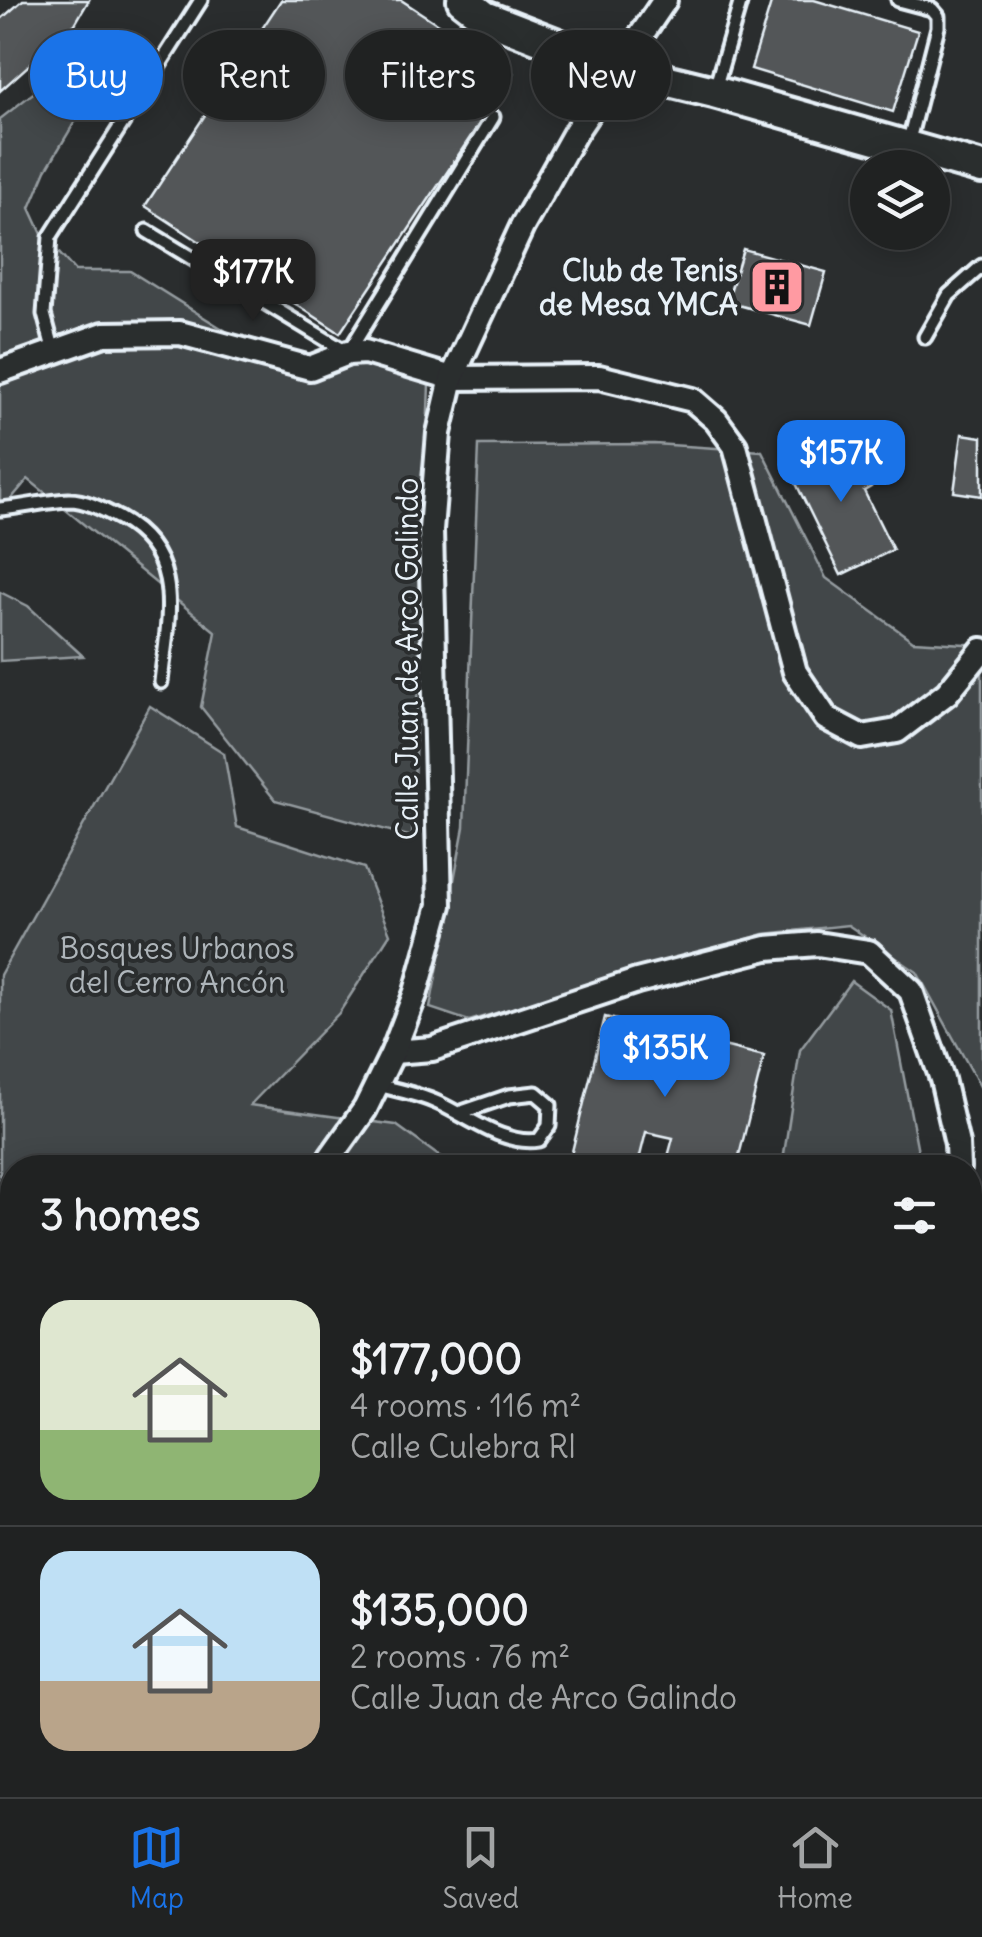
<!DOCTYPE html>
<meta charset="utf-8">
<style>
:root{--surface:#202222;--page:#2d2f2f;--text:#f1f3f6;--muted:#a2a4a5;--line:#3d3f40;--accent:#1a73e8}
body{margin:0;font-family:Delius,sans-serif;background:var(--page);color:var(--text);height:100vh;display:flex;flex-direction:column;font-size:38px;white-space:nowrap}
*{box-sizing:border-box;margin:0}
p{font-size:32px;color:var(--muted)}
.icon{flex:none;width:55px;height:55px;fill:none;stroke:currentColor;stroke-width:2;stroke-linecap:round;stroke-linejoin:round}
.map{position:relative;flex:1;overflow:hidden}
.sheet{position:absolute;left:0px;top:1155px;width:982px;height:642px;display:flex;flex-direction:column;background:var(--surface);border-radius:40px 40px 0 0;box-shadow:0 5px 25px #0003,0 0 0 2px var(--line)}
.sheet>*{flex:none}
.top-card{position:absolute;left:30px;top:30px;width:922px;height:90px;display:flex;gap:20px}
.buttons{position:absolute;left:850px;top:150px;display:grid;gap:20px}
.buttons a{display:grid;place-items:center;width:100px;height:100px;border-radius:50%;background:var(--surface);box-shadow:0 5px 25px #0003,0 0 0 2px var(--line);font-size:50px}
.price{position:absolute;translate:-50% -85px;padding:0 22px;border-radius:20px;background:var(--accent);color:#fff;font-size:32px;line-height:65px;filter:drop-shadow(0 2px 5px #0008)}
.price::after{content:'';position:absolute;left:50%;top:60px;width:30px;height:22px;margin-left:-15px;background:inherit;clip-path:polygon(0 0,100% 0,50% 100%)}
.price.on{background:#222;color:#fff}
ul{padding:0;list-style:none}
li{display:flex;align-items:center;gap:30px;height:250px;padding:0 40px}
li+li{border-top:2px solid var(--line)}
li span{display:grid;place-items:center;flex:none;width:280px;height:200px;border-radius:30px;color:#555}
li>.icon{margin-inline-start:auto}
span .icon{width:120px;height:120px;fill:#fffc;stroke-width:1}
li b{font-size:42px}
h2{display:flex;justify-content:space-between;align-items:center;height:120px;padding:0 40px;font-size:42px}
.pill{padding:0 35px;border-radius:45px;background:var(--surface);box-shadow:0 5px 25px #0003,0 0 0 2px var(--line);font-size:35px;line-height:90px}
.pill.on{background:var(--accent);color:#fff}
.menu{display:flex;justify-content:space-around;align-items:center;height:140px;border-top:2px solid var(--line);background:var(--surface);font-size:28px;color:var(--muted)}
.menu a{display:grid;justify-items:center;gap:5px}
.menu .on{color:var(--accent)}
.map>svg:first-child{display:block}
.green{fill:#424648;stroke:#959ca0;stroke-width:2.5}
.building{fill:#535759;stroke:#e8f1f8;stroke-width:2.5}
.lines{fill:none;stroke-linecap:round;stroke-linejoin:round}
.service-casing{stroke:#e8f1f8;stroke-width:19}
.minor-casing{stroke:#e8f1f8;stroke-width:30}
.tertiary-casing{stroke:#e8f1f8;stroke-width:38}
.trunk-casing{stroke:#e8f1f8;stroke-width:48}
.path{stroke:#e8f1f8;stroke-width:5;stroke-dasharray:8 8;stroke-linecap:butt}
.service{stroke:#2a2d2e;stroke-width:11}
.minor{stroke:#2a2d2e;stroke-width:22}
.tertiary{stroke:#2a2d2e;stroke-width:30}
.trunk{stroke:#2a2d2e;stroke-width:40}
.labels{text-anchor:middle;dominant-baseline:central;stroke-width:8;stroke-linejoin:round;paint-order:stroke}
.poi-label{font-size:30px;font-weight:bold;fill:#e8f1f8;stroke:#2a2d2e;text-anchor:end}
.street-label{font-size:30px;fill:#e8f1f8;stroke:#2a2d2e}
.park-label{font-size:30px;fill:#aeb5ba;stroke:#2a2d2e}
</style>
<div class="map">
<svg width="982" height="1797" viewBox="0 0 982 1797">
<rect width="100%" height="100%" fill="#2a2d2e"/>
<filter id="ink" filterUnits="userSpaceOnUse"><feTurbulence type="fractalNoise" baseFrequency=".01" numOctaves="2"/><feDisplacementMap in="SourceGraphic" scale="20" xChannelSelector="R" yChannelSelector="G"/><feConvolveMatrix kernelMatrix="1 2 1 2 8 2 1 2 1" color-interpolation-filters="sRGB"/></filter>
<g filter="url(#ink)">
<g class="green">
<polygon points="64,69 94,90 46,170 30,208 42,234 75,271 130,271 288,370 326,369 380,361 429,384 412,837 275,800 201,707 216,632 28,479 0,512 0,119"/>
<polygon points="654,444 762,451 826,578 913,641 982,645 982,1090 917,972 848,925 764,934 469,1021 430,1008 464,827 479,445"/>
<polygon points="0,592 28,606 83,656 0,661"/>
<polygon points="150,706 224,753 237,827 364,868 390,934 339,1013 250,1105 396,1125 454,1167 12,1168 12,1365 1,1373 12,1402 12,1785 34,1785 36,1797 0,1797 0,975"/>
<polygon points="851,981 891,1010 921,1167 782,1167 800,1050"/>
</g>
<g class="building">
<polygon points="23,0 89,0 75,24 0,91 0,20"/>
<polygon points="281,0 401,0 513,73 340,333 145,206"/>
<polygon points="772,0 814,0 918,31 893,112 751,69"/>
<polygon points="743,249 826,272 811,325 727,302"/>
<polygon points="962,434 982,437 982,496 954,492"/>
<polygon points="847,437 871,487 864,491 893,550 841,575 787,465"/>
<polygon points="605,1017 764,1056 736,1168 665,1168 673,1138 646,1132 637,1168 568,1168"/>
<polygon points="982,1545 982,1697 970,1688 970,1561"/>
<polygon points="144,1785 182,1785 185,1797 146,1797"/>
<polygon points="833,1785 943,1785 960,1797 847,1797"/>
</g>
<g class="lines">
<g class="service-casing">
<g id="service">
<polyline points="898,0 932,9 938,16 938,27 908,144"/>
<polyline points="714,92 741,0"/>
<polyline points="147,231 348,353 493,117"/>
<polyline points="925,337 949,295 982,266"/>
<polyline points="54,352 44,314 50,237 201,0"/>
<path d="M0,509C23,507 46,501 69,500C86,500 104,510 119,518C186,555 168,617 161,682"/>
<path d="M377,1085C397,1090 419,1094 438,1103C469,1117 504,1146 539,1140L549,1126L550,1105L536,1093L509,1096L459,1113"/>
</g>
</g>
<g class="minor-casing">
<g id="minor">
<polyline points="0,371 104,334 180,333 310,368 348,353 365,352 452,378 599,377 693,400 716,420 735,446 795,672 826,718 862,737 897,731 947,693 982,650"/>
<polyline points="393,1052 432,1049 637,981 767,948 817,944 869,952 911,991 942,1079 957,1144 958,1168"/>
<polyline points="323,1168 365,1109 393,1052 416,992 440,905 431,530 439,433 452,378 522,227 576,131 665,0"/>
<polyline points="0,1348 12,1367"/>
<polyline points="100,1785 101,1797"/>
<polyline points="246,1785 250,1797"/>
<polyline points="612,1797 617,1785"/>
</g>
</g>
<g class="tertiary-casing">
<polyline id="tertiary" points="463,0 485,17 620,69 714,92 982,168"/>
</g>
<g class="trunk-casing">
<g id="trunk">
<polyline points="970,1444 982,1420"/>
<polyline points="970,1544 982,1527"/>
<polyline points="732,1797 741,1785"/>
<polyline points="783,1797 792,1785"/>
</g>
</g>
<polyline class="path" points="970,1376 982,1347"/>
<use href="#service" class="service"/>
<use href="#minor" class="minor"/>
<use href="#tertiary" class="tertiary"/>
<use href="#trunk" class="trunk"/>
</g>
</g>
<defs>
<g id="building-square" transform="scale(2.875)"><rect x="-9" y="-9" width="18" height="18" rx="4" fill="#ff9aa2" stroke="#2a2d2e"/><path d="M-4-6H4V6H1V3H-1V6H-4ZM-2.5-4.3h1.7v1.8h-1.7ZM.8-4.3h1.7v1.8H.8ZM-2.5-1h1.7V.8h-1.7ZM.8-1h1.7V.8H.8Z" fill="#111"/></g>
</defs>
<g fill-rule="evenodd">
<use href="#building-square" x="777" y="287"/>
</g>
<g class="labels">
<g class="poi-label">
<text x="738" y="270">Club de Tenis<tspan x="738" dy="34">de Mesa YMCA</tspan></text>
</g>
<g class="street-label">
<text transform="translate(407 659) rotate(-90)">Calle Juan de Arco Galindo</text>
</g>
<g class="park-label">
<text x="177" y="948">Bosques Urbanos<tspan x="177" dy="34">del Cerro Ancón</tspan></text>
</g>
</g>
</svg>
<div class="buttons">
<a><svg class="icon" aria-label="layers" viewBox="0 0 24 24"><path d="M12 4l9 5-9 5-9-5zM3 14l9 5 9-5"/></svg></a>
</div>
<b class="price on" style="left:253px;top:324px">$177K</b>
<b class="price" style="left:841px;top:505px">$157K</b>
<b class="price" style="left:665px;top:1100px">$135K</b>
<div class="top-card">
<a class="pill on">Buy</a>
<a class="pill">Rent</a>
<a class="pill">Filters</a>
<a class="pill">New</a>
</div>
<section class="sheet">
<h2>3 homes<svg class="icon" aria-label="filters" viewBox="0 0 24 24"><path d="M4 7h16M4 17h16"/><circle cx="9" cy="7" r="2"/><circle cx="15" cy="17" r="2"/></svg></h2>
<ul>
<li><span style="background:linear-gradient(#dfe7d0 65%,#8fb573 0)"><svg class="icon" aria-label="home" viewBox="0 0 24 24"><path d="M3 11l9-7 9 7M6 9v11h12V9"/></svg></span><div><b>$177,000</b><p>4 rooms · 116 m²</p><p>Calle Culebra Rl</p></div></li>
<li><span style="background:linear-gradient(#bfe0f5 65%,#b9a48a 0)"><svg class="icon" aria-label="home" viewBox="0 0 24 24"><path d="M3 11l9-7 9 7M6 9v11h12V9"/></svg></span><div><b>$135,000</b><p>2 rooms · 76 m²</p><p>Calle Juan de Arco Galindo</p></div></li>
</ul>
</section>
</div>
<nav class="menu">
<a class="on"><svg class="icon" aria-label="map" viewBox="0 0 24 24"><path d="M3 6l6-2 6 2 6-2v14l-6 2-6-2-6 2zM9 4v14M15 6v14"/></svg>Map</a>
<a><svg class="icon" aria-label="saved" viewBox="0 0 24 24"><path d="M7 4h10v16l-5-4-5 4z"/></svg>Saved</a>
<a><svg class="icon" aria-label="home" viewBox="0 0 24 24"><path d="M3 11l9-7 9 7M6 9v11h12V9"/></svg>Home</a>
</nav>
